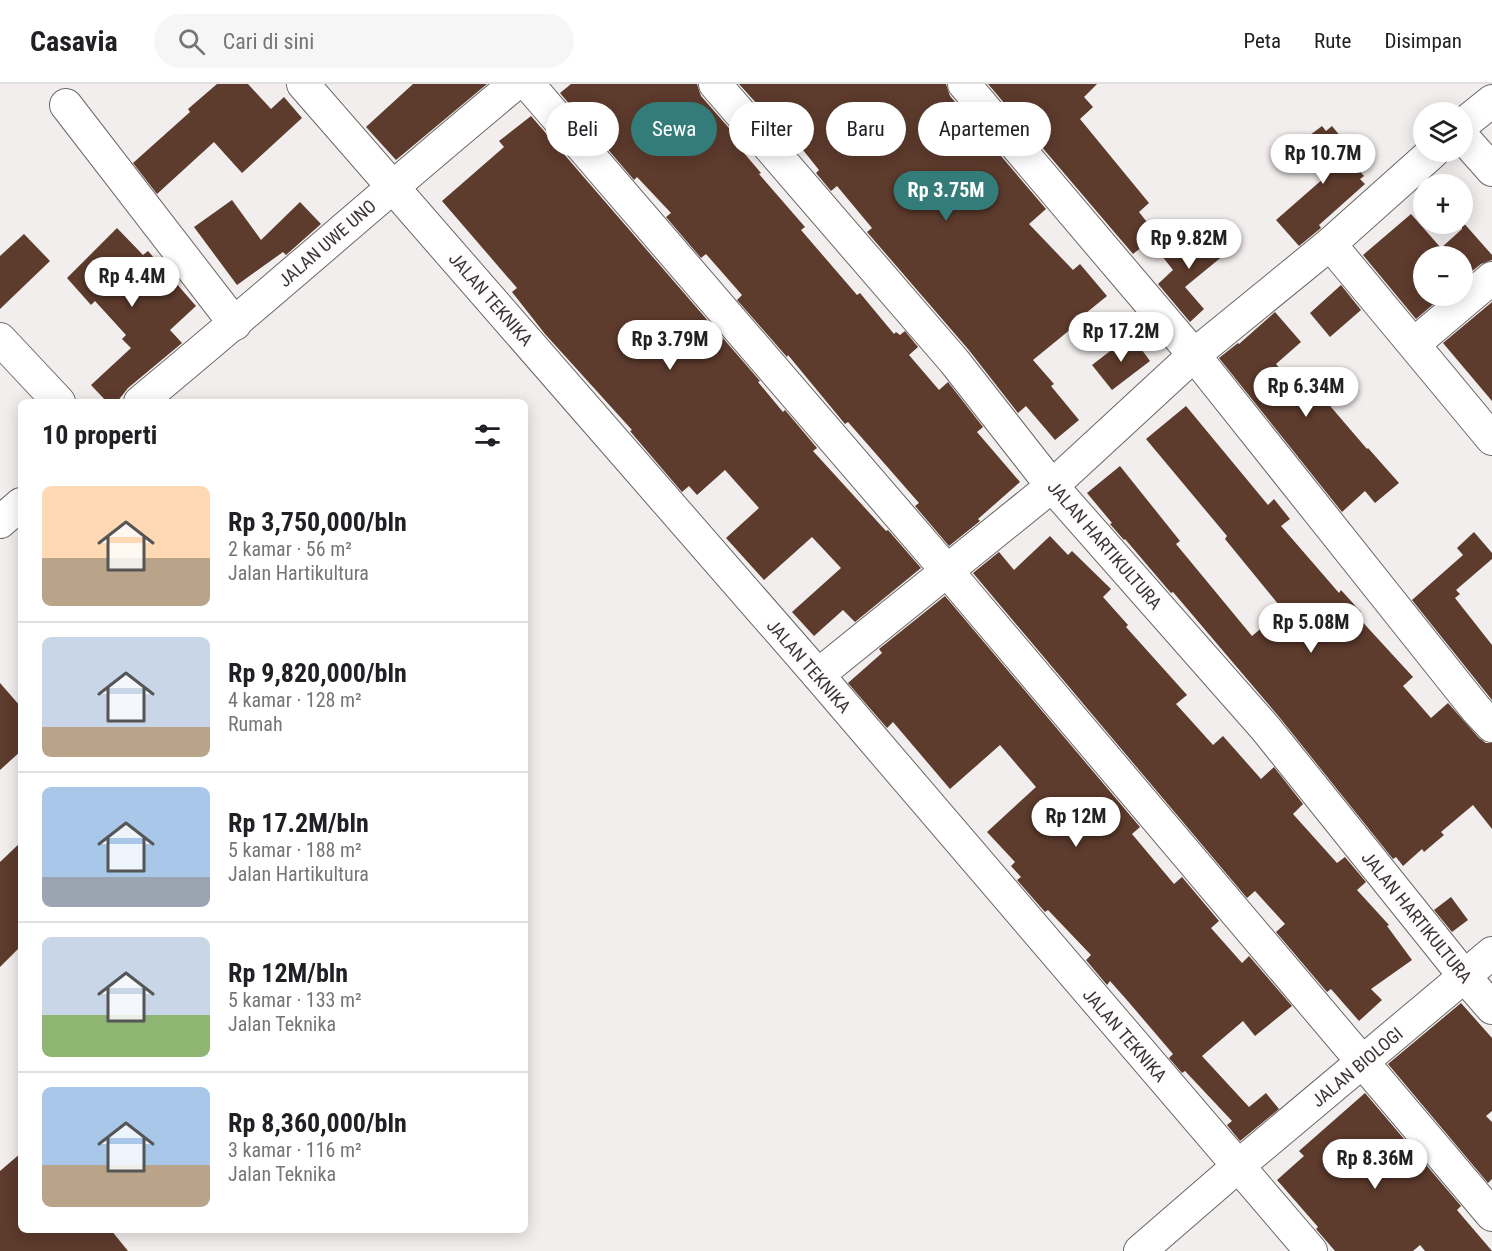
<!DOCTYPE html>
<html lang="id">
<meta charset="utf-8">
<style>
:root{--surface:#fff;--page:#f6f6f6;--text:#202124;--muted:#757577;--line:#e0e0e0;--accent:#337c79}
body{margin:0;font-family:"Roboto Condensed",sans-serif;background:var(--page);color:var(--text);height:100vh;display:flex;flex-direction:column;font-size:22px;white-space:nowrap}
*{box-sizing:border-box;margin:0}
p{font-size:20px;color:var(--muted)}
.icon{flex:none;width:33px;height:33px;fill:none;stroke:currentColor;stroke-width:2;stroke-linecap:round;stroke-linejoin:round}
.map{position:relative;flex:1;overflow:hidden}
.panel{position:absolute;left:18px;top:315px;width:510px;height:834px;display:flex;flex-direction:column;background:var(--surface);border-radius:9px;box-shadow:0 3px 15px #0003}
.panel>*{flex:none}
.hud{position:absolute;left:546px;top:18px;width:570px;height:54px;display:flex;gap:12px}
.fabs{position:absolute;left:1413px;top:18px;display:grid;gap:12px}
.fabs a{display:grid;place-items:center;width:60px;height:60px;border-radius:50%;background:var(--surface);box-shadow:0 3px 15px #0003;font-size:30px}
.price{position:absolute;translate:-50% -51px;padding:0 14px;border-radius:21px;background:#fff;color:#222;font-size:20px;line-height:39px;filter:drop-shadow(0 2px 3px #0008)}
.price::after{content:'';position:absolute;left:50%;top:36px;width:18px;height:14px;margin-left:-9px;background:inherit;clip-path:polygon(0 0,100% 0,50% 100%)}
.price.active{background:var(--accent);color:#fff}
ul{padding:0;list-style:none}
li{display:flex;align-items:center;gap:18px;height:150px;padding:0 24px}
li+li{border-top:2px solid var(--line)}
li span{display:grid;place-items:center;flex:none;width:168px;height:120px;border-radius:9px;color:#555}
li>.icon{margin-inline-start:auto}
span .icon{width:72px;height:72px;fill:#fffc;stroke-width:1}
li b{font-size:26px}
h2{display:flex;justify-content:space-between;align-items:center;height:72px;padding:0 24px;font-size:26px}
.tag{padding:0 21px;border-radius:27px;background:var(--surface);box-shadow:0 3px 15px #0003;font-size:21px;line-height:54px}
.tag.active{background:var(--accent);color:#fff}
header{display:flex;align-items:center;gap:36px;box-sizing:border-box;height:84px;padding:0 30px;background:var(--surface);border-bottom:2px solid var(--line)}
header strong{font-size:28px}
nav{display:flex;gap:33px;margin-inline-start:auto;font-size:21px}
.search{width:420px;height:54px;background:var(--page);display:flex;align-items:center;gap:15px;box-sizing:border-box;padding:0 21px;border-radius:33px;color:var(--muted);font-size:22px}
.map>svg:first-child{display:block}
.building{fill:#5d3b2d}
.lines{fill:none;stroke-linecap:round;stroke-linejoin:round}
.street-casing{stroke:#6a6766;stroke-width:34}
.street{stroke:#fff;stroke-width:32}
.labels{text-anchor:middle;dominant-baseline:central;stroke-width:6;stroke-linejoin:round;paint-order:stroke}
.street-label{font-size:18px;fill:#373636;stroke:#fffcfb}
</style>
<header>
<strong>Casavia</strong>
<div class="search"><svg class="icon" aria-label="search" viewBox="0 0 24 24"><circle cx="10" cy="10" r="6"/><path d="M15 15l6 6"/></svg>Cari di sini</div>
<nav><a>Peta</a><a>Rute</a><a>Disimpan</a></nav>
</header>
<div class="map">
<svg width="1492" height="1167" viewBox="0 0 1492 1167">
<rect width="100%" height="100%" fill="#f2eeed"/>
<g class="building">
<polygon points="217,0 248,0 271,25 284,13 302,34 242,89 214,58 157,110 133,79 190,28 188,25"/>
<polygon points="413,0 487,0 396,76 366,43"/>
<polygon points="571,0 697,0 701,12 742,59 738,62 761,89 759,90 805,143 801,146 857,211 860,209 894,250 896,248 900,251 905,247 918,263 909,271 939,306 948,298 983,343 977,348 1020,398 978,435 980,437 949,462 915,422 919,419 848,338 845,340 788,271 787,273 737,216 742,211 706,170 701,174 666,133 671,129 637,93 634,96 560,9"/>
<polygon points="739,0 946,0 950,12 1046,125 1029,140 1073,186 1080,180 1107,212 1086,229 1088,231 1033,276 1054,300 1051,302 1079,336 1055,356 1026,322 1018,329 968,265 867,148 872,144 837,102 831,107 816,89 819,86 787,46 783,49"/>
<polygon points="988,0 1097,0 1084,13 1093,23 1080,35 1149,119 1139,128 1157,151 1133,170"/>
<polygon points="531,32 760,297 758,298 783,328 785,326 817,364 813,367 886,447 888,446 921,484 855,538 843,526 814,552 792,528 841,484 812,453 764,496 726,454 759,424 725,386 697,411 689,402 682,408 635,353 630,347 632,346 545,250 512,208 517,204 442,117 504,63 499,57"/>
<polygon points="1322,42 1326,47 1332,42 1349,63 1343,68 1364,92 1360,95 1365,100 1319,141 1321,144 1299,162 1276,136 1324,94 1298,60"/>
<polygon points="232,116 261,156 300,118 321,140 286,171 283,168 237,201 194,143"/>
<polygon points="1411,130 1441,164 1462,145 1462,137 1492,171 1492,176 1481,180 1462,195 1462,172 1424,172 1424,212 1443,212 1416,235 1363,171"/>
<polygon points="1198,142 1224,171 1185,203 1204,225 1190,238 1158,200 1173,186 1162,172"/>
<polygon points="117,144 143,171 148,167 196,222 170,246 182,259 128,304 117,318 107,318 91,301 131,264 122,255 126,251 95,217 91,221 67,194"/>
<polygon points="24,150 50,177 0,225 0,172"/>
<polygon points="1341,201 1361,226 1330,253 1310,229"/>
<polygon points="1492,218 1492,317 1443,259"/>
<polygon points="1275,228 1301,258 1276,280 1308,318 1319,309 1367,365 1368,364 1399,399 1375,419 1365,407 1342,428 1219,274 1238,259 1239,260"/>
<polygon points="1131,251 1150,277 1112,306 1092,281"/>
<polygon points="1186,322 1268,421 1274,415 1290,435 1281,442 1339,509 1341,506 1361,528 1357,532 1413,593 1403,602 1431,634 1448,619 1479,654 1486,659 1492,659 1492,745 1473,721 1441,748 1444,751 1424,768 1422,765 1403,782 1396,773 1393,775 1280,634 1173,508 1171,509 1125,455 1124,456 1110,440 1112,439 1087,409 1120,382 1180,457 1176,460 1252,552 1283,526 1225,455 1227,452 1146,355"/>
<polygon points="1474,448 1492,469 1492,475 1456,506 1460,510 1455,514 1492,561 1492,616 1412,516 1463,471 1457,464"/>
<polygon points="1050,452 1068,471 1072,467 1111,505 1103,513 1128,541 1126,543 1187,611 1176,620 1213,661 1223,652 1261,695 1274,683 1303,720 1293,730 1337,779 1345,773 1366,798 1357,806 1389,841 1387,842 1412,876 1371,905 1382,916 1359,937 1331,905 1327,908 1276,848 1285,840 1255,807 1247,814 973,489 999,468 1014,486"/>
<polygon points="945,512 1140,743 1132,750 1174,800 1182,793 1219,837 1211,844 1242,879 1249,872 1292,922 1255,952 1243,937 1202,972 1249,1023 1266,1009 1279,1025 1240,1057 1227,1041 1232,1037 1185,987 1182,989 1169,974 1173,970 1126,915 1110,897 1107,901 1086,876 1091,871 1048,826 1045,828 1017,796 1021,793 1011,782 1015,778 987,748 1036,703 1000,661 950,705 893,638 887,644 848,599 882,569 879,565"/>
<polygon points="0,599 21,623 21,667 0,686"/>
<polygon points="21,758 21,862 0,883 0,778"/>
<polygon points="1451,813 1468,836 1452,848 1434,826"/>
<polygon points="1461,919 1492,954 1492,1027 1486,1032 1492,1038 1492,1095 1488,1099 1388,980"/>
<polygon points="1365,1009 1461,1122 1457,1126 1492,1167 1425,1167 1420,1161 1413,1167 1335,1167 1316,1145 1318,1143 1277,1096 1304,1072 1299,1067"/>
<polygon points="21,1069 21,1146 111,1146 128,1167 0,1167 0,1087"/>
</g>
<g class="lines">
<g class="street-casing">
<g id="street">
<polyline points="303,0 818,591 1311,1167"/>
<polyline points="528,0 948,488 1492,1131"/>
<polyline points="715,0 954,277 1052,402 1266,645 1465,893 1492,924"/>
<polyline points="964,0 1194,271 1476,625 1492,642"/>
<polyline points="66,21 235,240"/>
<polyline points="1462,41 1492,17"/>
<polyline points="1462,52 1492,86"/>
<polyline points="1330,160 1492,355"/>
<polyline points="0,255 59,318"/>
<polyline points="1414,260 1492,194"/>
<path d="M140,318C266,214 388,105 515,0"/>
<polyline points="0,438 21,420"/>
<polyline points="818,591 1052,402 1194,271 1330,160 1433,68"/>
<polyline points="1140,1167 1237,1083 1492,869"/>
</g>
</g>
<use href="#street" class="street"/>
</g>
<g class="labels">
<g class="street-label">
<text transform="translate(327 159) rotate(-41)">JALAN UWE UNO</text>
<text transform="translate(491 215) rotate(49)">JALAN TEKNIKA</text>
<text transform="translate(1105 461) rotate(49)">JALAN HARTIKULTURA</text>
<text transform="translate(809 582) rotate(49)">JALAN TEKNIKA</text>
<text transform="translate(1417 833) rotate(51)">JALAN HARTIKULTURA</text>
<text transform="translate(1125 951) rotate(49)">JALAN TEKNIKA</text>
<text transform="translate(1357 983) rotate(-40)">JALAN BIOLOGI</text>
</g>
</g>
</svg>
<div class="fabs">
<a><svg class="icon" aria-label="layers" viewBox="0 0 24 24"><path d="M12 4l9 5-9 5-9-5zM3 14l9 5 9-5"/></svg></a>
<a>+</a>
<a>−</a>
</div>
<b class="price" style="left:1323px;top:101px">Rp 10.7M</b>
<b class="price active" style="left:946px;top:138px">Rp 3.75M</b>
<b class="price" style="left:1189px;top:186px">Rp 9.82M</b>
<b class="price" style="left:132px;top:224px">Rp 4.4M</b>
<b class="price" style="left:1121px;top:279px">Rp 17.2M</b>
<b class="price" style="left:670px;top:287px">Rp 3.79M</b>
<b class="price" style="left:1306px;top:334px">Rp 6.34M</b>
<b class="price" style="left:1311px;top:570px">Rp 5.08M</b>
<b class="price" style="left:1076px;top:764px">Rp 12M</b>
<b class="price" style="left:1375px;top:1106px">Rp 8.36M</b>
<div class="hud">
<a class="tag">Beli</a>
<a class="tag active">Sewa</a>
<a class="tag">Filter</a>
<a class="tag">Baru</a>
<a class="tag">Apartemen</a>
</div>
<section class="panel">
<h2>10 properti<svg class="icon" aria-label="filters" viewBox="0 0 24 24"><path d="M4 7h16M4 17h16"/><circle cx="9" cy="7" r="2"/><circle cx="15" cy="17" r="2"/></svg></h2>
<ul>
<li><span style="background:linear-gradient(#ffd9b3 60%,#b9a48a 0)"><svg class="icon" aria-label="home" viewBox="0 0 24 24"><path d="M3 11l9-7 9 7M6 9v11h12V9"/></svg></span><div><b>Rp 3,750,000/bln</b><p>2 kamar · 56 m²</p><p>Jalan Hartikultura</p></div></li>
<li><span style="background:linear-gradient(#c9d6e8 75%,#b9a48a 0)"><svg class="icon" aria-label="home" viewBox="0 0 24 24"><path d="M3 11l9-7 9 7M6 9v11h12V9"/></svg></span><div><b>Rp 9,820,000/bln</b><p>4 kamar · 128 m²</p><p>Rumah</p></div></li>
<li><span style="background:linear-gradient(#a9c7e8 75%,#9aa5b1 0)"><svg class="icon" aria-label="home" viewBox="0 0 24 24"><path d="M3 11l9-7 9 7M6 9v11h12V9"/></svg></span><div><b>Rp 17.2M/bln</b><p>5 kamar · 188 m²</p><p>Jalan Hartikultura</p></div></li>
<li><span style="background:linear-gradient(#c9d6e8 65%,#8fb573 0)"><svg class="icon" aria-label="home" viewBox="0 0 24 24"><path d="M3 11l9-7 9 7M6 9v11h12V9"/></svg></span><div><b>Rp 12M/bln</b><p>5 kamar · 133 m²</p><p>Jalan Teknika</p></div></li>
<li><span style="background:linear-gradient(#a9c7e8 65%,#b9a48a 0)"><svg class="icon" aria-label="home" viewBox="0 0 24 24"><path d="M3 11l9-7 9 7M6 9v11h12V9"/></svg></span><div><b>Rp 8,360,000/bln</b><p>3 kamar · 116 m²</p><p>Jalan Teknika</p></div></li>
</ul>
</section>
</div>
